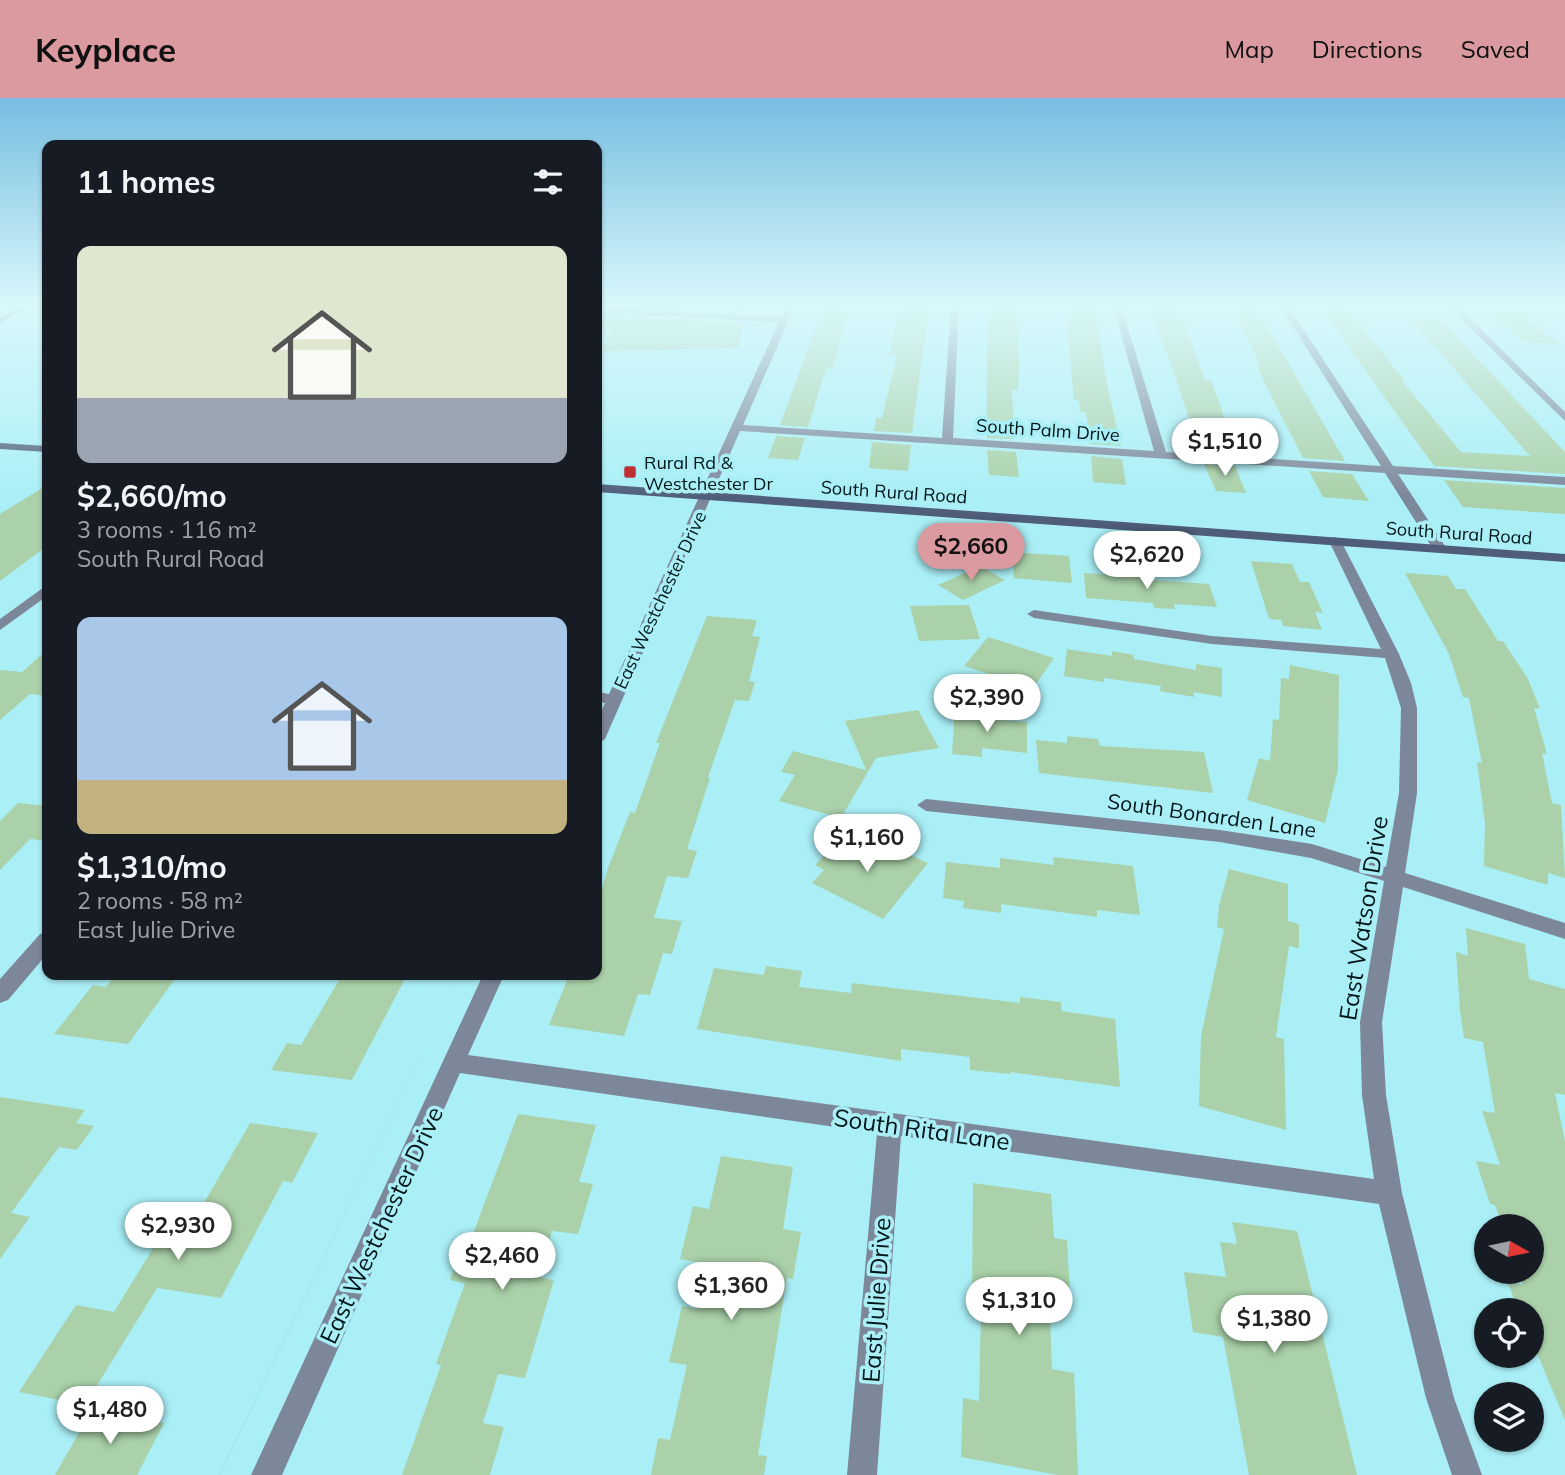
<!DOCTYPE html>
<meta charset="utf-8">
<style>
:root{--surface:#171b24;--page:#242831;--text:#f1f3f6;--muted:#9ea1a6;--accent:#da9a9f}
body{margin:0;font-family:Mulish,sans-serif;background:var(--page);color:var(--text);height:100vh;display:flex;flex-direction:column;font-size:26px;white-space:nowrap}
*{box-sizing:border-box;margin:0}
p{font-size:23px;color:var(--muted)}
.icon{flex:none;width:38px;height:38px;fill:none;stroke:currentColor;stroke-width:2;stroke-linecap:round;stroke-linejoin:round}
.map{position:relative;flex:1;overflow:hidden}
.drawer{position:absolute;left:42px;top:42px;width:560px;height:840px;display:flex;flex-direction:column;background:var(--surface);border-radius:14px;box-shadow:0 2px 5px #0004}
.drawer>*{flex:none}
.needle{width:46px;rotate:99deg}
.tools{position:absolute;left:1474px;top:1116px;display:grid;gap:14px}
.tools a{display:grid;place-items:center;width:70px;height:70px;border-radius:50%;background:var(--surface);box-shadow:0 2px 5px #0004;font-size:35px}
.price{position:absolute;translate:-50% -60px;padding:0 16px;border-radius:24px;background:#fff;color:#222;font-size:23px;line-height:46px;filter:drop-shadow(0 2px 4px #0008)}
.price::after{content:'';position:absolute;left:50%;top:42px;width:21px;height:16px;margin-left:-10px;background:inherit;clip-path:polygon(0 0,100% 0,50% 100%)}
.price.selected{background:var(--accent);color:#111}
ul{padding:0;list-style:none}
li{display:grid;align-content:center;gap:14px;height:371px;padding:0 35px}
li span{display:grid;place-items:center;height:217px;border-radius:14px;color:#555}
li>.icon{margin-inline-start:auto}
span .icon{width:126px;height:126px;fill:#fffc;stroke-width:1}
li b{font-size:30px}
h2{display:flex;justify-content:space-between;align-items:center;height:84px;padding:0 35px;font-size:30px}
header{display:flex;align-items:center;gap:42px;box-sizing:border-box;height:98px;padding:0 35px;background:var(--accent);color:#111}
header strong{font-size:33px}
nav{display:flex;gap:38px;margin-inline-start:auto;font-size:24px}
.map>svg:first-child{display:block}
.built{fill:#94e3eb}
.building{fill:#aad1a9}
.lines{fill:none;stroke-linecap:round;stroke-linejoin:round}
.minor{fill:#7d879a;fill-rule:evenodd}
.secondary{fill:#4f5d78;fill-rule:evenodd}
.poi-dot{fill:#be2e34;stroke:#aaeff6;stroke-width:2.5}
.labels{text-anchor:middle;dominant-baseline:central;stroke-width:7;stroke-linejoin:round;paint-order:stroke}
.far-street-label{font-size:18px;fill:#001619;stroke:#aaeff6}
.far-poi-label{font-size:18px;fill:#001619;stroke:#aaeff6;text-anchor:start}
.street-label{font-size:21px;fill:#001619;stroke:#aaeff6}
.near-street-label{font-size:24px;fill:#001619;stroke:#aaeff6}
</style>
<header>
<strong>Keyplace</strong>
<nav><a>Map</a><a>Directions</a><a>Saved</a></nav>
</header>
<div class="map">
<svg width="1565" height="1377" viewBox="0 0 1565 1377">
<rect width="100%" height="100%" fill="#aaeff6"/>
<polygon class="built" points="459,877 220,1377 219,1377"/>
<g class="building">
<polygon points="626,208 748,208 745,214"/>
<polygon points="824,208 847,208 844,217 848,218 832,271 826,270 808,329 780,327"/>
<polygon points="899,208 929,208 912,335 874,333 876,320 882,320 896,262 896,256 890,256"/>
<polygon points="987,208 1016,208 1019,267 1018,292 1012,292 1014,341 987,340"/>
<polygon points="1065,208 1095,208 1106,282 1121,348 1090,346 1086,314 1080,313 1079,303 1074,302"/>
<polygon points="1148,208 1172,208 1173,211 1179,211 1205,282 1211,282 1225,321 1215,321 1230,356 1200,354 1170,263"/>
<polygon points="1231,208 1255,208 1345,363 1303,360 1265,286 1257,267 1261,268"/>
<polygon points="1319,208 1346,209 1405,283 1402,283 1461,354 1530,358 1410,220 1440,221 1565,354 1565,376 1434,368"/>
<polygon points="1487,212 1520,213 1557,246 1524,244"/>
<polygon points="601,218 742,225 738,250 603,253 611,232 601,232"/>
<polygon points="776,338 805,340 798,362 768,360"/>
<polygon points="872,344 911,347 908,373 869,370"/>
<polygon points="987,352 1016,354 1019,379 989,377"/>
<polygon points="1091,358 1122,361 1126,387 1093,384"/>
<polygon points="1204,366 1235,368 1246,395 1216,393"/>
<polygon points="1309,373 1352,376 1369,403 1323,399"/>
<polygon points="1444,382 1565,390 1565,416 1463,409"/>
<polygon points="47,387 47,448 0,483 0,416"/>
<polygon points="1012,454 1069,458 1072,485 1014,480"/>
<polygon points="1251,463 1292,466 1300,484 1309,484 1323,515 1315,514 1322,532 1283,528 1281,522 1269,521"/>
<polygon points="980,468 1005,482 963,502 938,487"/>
<polygon points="1112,473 1139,475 1140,481 1209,486 1217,509 1174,506 1175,511 1154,510 1153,505 1086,500 1084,475 1113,477"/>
<polygon points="1405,475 1448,478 1456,491 1465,491 1498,543 1503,543 1528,581 1540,611 1534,610 1547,656 1542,655 1552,705 1561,707 1565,780 1548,775 1548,787 1484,768 1485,725 1477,664 1482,665 1469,600 1463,599 1449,556"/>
<polygon points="969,507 980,541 919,543 910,508"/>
<polygon points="707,518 757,522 752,538 760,539 749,583 755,584 749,603 735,602 708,679 710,680 687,751 697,753 688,780 667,778 654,820 682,823 672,856 663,855 650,897 638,896 624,938 549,927 569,877 597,877 597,808 608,770 630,714 635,715 660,645 656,645"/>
<polygon points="988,539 1054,560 1036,586 1017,580 1014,584 964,568"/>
<polygon points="1067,551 1112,558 1112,553 1134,557 1134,561 1196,572 1196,566 1222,570 1222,599 1194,594 1194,599 1160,593 1161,588 1104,580 1104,584 1064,578"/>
<polygon points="47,552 47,598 30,596 0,622 0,572 22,574"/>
<polygon points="1290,567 1339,577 1338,672 1325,725 1247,702 1259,660 1270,663 1273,621 1279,622 1281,580 1289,581"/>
<polygon points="955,611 993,615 989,621 1027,624 1027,655 982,650 982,659 952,656"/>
<polygon points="918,612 939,650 876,660 841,720 779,703 795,677 781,674 793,653 866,672 845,623"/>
<polygon points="1067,638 1098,641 1100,648 1204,654 1213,695 1039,675 1036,642 1067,645"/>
<polygon points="18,705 47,708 47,743 30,741 0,772 0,723"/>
<polygon points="847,733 894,755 897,751 928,765 883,821 812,785 824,772 815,767"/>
<polygon points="1053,759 1133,768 1140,817 1097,812 1097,819 1001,806 1001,815 963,810 964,803 943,800 946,764 1000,770 1000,760 1054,767"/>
<polygon points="1229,771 1288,786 1288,823 1299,826 1299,850 1289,848 1276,939 1284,941 1286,1032 1199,1008 1201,938 1224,831 1217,829 1219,808"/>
<polygon points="1466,830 1525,846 1529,881 1565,891 1565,997 1555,995 1565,1044 1565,1322 1531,1241 1531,1213 1518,1213 1508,1184 1523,1187 1519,1174 1531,1174 1531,1129 1503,1129 1495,1107 1490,1106 1476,1063 1500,1067 1482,1013 1495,1015 1483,944 1464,940 1460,912 1456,854 1468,858"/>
<polygon points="766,868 802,873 799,889 851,895 852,885 1020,905 1020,899 1061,904 1062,913 1115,921 1120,989 1010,974 1011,976 970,972 970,959 901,951 901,963 697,931 714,870 764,877"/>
<polygon points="115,877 178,877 128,946 54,936 93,887 106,889"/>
<polygon points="342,877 407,877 352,982 271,972 287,945 301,947"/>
<polygon points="0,999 85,1012 76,1025 94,1028 77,1052 59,1049 11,1115 30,1119 0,1161"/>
<polygon points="518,1016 596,1027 579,1084 593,1086 578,1136 552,1133 538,1179 554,1182 525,1280 498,1276 483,1325 504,1329 490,1377 402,1377 441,1267 436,1266 465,1185 450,1182 467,1135 473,1136"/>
<polygon points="250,1025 318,1035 292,1085 283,1083 221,1200 157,1190 85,1307 19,1294 76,1207 114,1214 163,1134 185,1138"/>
<polygon points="721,1058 793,1069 783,1131 801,1134 793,1181 787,1180 758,1357 767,1358 764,1377 651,1377 658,1340 670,1342 687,1267 669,1264 682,1208 697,1211 708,1166 680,1161 693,1108 709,1111"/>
<polygon points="973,1085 1051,1096 1054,1140 1067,1142 1070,1195 1055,1192 1056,1220 1050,1219 1052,1271 1074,1275 1078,1377 1058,1377 961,1359 963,1300 979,1303 981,1209 972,1207"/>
<polygon points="1232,1124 1297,1133 1357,1377 1249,1377 1223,1239 1193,1234 1184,1174 1226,1179 1220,1144 1237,1146"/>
<polygon points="91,1313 164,1325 137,1377 55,1377"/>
</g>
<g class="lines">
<g class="minor">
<polygon points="787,208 795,208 743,327 942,340 951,208 959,208 953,340 1154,353 1113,208 1121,208 1166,354 1381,368 1280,208 1288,208 1393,368 1565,379 1565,387 1398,376 1447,451 1440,455 1433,451 1385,375 740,333 605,641 597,646 597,623 605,605 597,604 597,594 609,596 779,224 597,215 597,209 782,219"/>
<polygon points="1448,208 1457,208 1565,314 1565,323"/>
<polygon points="1335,439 1341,443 1399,556 1411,585 1417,610 1417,695 1405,775 1565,825 1565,841 1403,789 1382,924 1386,997 1402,1095 1454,1300 1482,1377 1452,1377 1426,1300 1379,1106 901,1038 877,1377 847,1377 877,1035 460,975 282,1377 251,1377 483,877 504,877 468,957 1374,1081 1362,997 1360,924 1384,783 1311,760 1220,744 926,713 917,707 926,701 1220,732 1312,746 1386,769 1399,695 1401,610 1385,560 1212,546 1034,520 1027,516 1034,512 1212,538 1381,551 1329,443"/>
<polygon points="47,487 47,498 0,532 0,521"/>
<polygon points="47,834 47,856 8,902 0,905 0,881 40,836"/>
</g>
<g class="secondary">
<polygon points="21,208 32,208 0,225 0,219"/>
<polygon points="0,345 47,348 47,354 0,351"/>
<polygon points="597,386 1565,456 1565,464 597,394"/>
</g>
</g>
<linearGradient id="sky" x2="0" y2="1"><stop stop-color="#77bee1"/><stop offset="0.52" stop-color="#d9f8fb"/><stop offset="1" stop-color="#d9f8fb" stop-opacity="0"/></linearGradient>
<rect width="1565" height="401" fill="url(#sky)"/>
<rect class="poi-dot" x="623" y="367" width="14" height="14" rx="3.5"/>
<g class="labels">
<g class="far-street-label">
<text transform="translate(1048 332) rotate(4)">South Palm Drive</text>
<text transform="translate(894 394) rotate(4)">South Rural Road</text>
<text transform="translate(1459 435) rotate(4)">South Rural Road</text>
<text transform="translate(660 502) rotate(-65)">East Westchester Drive</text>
</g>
<g class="far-poi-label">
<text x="644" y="364">Rural Rd &amp;<tspan x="644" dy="21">Westchester Dr</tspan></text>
</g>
<g class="street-label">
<text transform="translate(1212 717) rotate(8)">South Bonarden Lane</text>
</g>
<g class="near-street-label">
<text transform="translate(1363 820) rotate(-81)">East Watson Drive</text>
<text transform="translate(922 1031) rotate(8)">South Rita Lane</text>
<text transform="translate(381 1127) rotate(-65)">East Westchester Drive</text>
<text transform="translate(876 1202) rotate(-86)">East Julie Drive</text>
</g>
</g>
</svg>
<div class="tools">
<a><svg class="needle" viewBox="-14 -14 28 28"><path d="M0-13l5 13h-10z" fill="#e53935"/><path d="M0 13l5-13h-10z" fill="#9ea1a6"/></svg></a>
<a><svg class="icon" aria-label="locate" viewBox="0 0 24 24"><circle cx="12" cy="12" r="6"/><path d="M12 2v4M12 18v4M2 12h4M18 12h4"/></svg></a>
<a><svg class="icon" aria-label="layers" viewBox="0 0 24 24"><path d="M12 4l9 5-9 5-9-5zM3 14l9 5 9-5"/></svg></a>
</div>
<b class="price" style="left:1225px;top:380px">$1,510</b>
<b class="price selected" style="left:971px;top:485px">$2,660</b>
<b class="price" style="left:1147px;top:493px">$2,620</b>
<b class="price" style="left:987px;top:636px">$2,390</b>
<b class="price" style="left:867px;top:776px">$1,160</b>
<b class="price" style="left:178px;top:1164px">$2,930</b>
<b class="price" style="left:502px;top:1194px">$2,460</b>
<b class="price" style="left:731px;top:1224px">$1,360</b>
<b class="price" style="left:1019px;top:1239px">$1,310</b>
<b class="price" style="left:1274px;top:1257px">$1,380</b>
<b class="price" style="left:110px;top:1348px">$1,480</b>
<section class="drawer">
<h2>11 homes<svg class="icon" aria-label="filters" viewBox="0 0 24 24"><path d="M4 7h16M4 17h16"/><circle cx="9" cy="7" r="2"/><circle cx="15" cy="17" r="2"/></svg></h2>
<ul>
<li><span style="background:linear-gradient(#dfe7d0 70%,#9aa5b1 0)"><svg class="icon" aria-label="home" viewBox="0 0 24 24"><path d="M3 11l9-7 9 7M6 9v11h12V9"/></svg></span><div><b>$2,660/mo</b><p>3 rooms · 116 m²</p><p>South Rural Road</p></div></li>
<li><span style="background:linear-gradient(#a9c7e8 75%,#c2b280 0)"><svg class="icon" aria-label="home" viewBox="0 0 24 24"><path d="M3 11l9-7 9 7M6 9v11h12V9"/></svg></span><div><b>$1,310/mo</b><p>2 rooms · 58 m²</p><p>East Julie Drive</p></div></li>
</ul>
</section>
</div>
